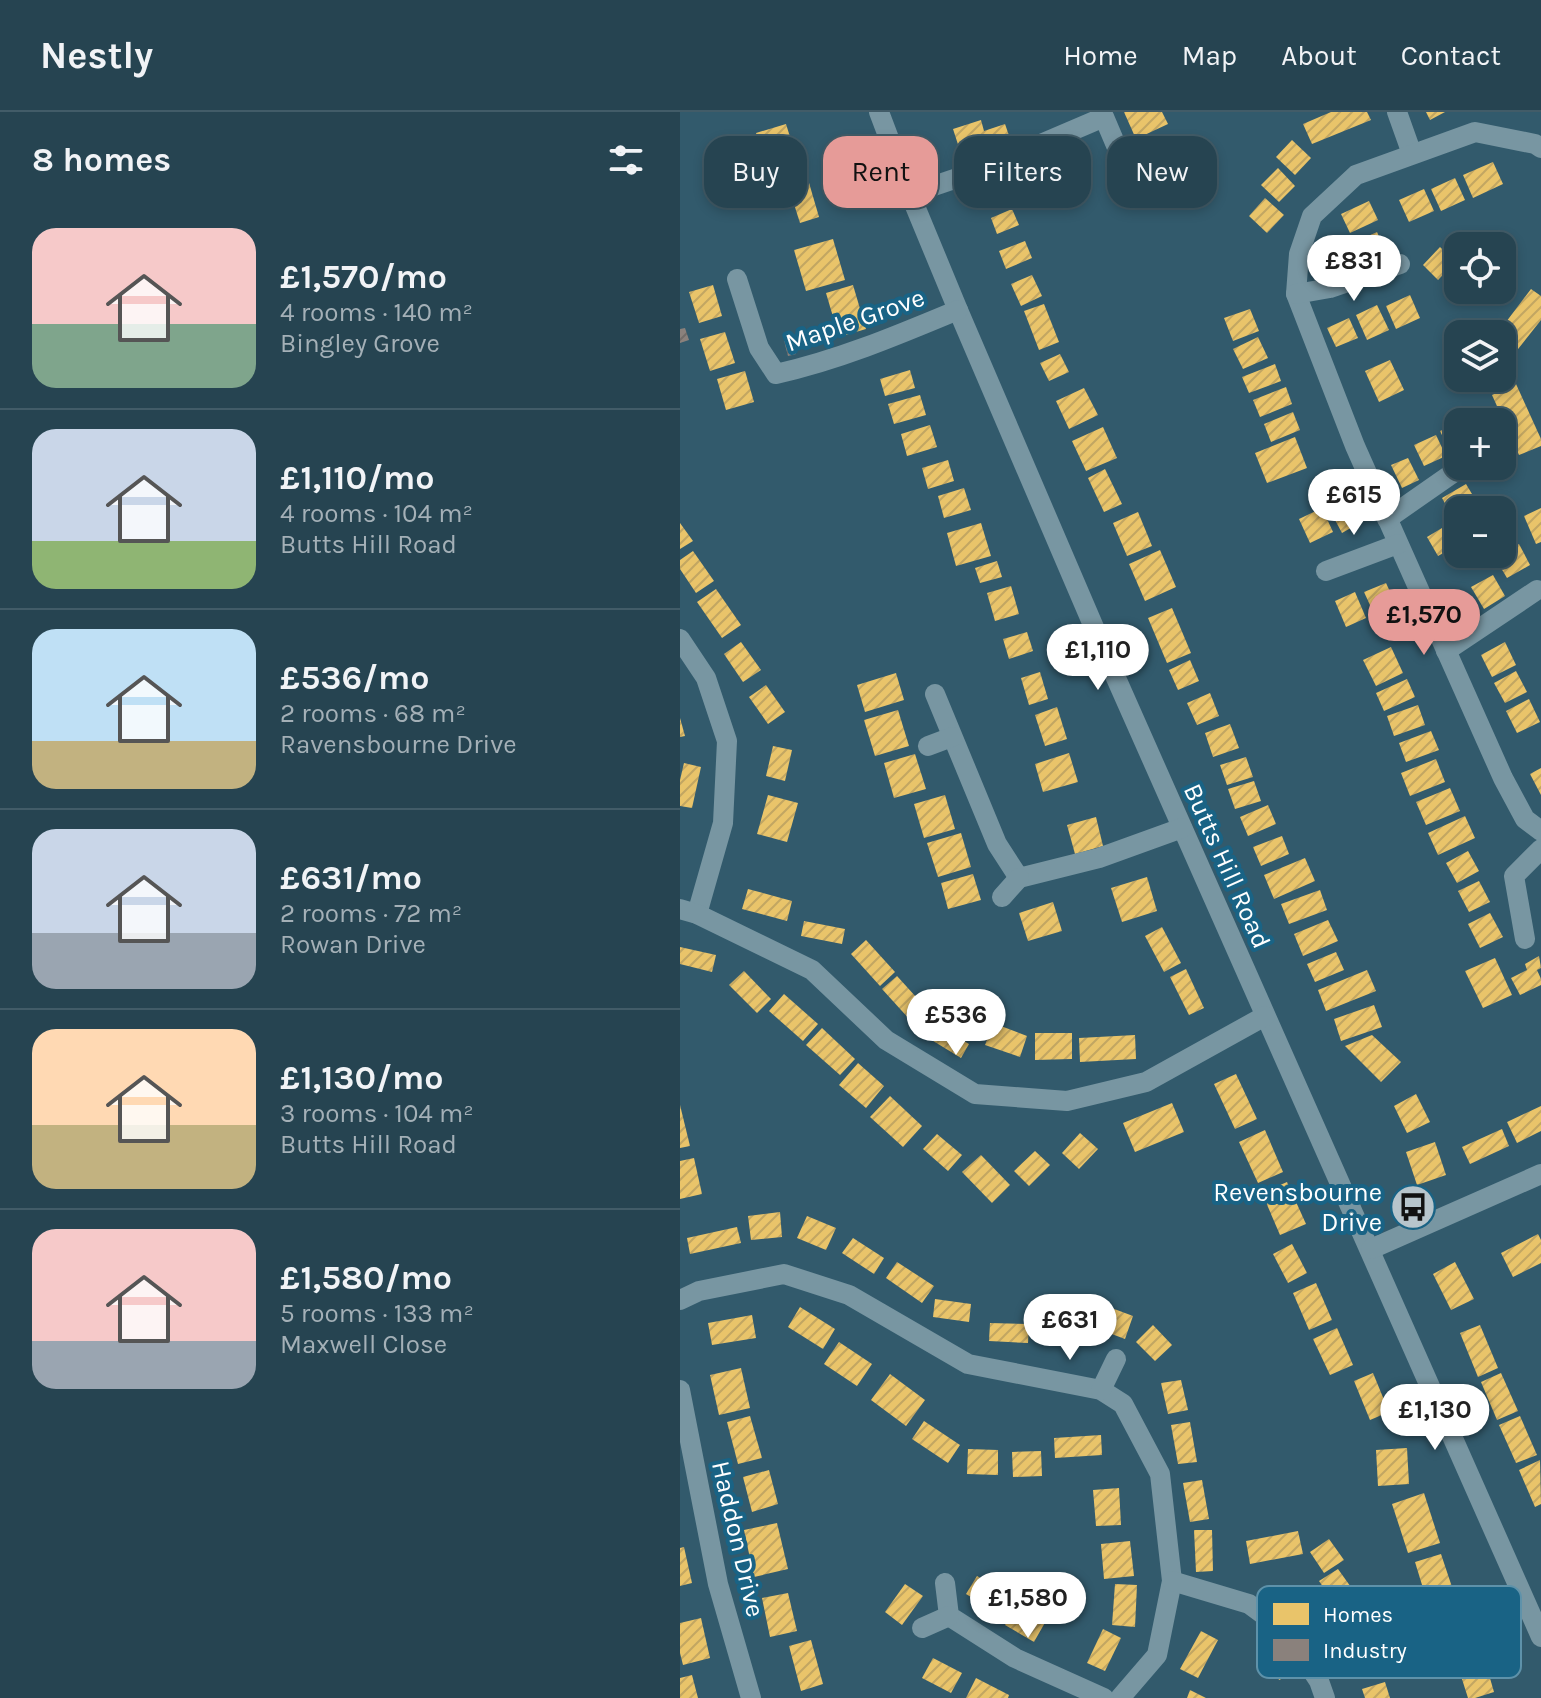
<!DOCTYPE html>
<meta charset="utf-8">
<style>
:root{--surface:#264451;--page:#324e5b;--text:#f1f3f6;--muted:#a4b0b7;--line:#425c68;--accent:#e69b98}
body{margin:0;font-family:Karla,sans-serif;background:var(--page);color:var(--text);height:100vh;display:flex;flex-direction:column;font-size:30px;white-space:nowrap}
*{box-sizing:border-box;margin:0}
p{font-size:26px;color:var(--muted)}
.icon{flex:none;width:44px;height:44px;fill:none;stroke:currentColor;stroke-width:2;stroke-linecap:round;stroke-linejoin:round}
.map{position:relative;flex:1;overflow:hidden}
.side{display:flex;flex-direction:column;background:var(--surface);width:680px}
.side>*{flex:none}
.hud{position:absolute;left:24px;top:24px;width:716px;height:72px;display:flex;gap:16px}
.controls{position:absolute;left:764px;top:120px;display:grid;gap:16px}
.controls a{display:grid;place-items:center;width:72px;height:72px;border-radius:16px;background:var(--surface);box-shadow:0 4px 12px #0003,0 0 0 2px var(--line);font-size:40px}
.price{position:absolute;translate:-50% -68px;padding:0 18px;border-radius:28px;background:#fff;color:#222;font-size:26px;line-height:52px;filter:drop-shadow(0 2px 4px #0008)}
.price::after{content:'';position:absolute;left:50%;top:48px;width:24px;height:18px;margin-left:-12px;background:inherit;clip-path:polygon(0 0,100% 0,50% 100%)}
.price.selected{background:var(--accent);color:#111}
ul{padding:0;list-style:none}
li{display:flex;align-items:center;gap:24px;height:200px;padding:0 32px}
li+li{border-top:2px solid var(--line)}
li span{display:grid;place-items:center;flex:none;width:224px;height:160px;border-radius:24px;color:#555}
li>.icon{margin-inline-start:auto}
span .icon{width:96px;height:96px;fill:#fffc;stroke-width:1}
li b{font-size:34px}
h2{display:flex;justify-content:space-between;align-items:center;height:96px;padding:0 32px;font-size:34px}
.pill{padding:0 28px;border-radius:24px;background:var(--surface);box-shadow:0 4px 12px #0003,0 0 0 2px var(--line);font-size:28px;line-height:72px}
.pill.selected{background:var(--accent);color:#111}
header{display:flex;align-items:center;gap:48px;box-sizing:border-box;height:112px;padding:0 40px;background:var(--surface);border-bottom:2px solid var(--line)}
header strong{font-size:38px}
nav{display:flex;gap:44px;margin-inline-start:auto;font-size:28px}
main{display:flex;flex:1;min-height:0}
.map>svg:first-child{display:block}
.homes{fill:url(#homes-hatch)}
.industry{fill:url(#industry-hatch)}
.lines{fill:none;stroke-linecap:round;stroke-linejoin:round}
.minor{stroke:#7896a2;stroke-width:20}
.labels{text-anchor:middle;dominant-baseline:central;stroke-width:8;stroke-linejoin:round;paint-order:stroke}
.street-label{font-size:26px;fill:#fff;stroke:#196385}
.poi-label{font-size:26px;fill:#fff;stroke:#196385;text-anchor:end}
.key{fill:#196385;stroke:#5e92aa;stroke-width:2}
.key-label{font-size:22px;fill:#fff}
</style>
<header>
<strong>Nestly</strong>
<nav><a>Home</a><a>Map</a><a>About</a><a>Contact</a></nav>
</header>
<main>
<section class="side">
<h2>8 homes<svg class="icon" aria-label="filters" viewBox="0 0 24 24"><path d="M4 7h16M4 17h16"/><circle cx="9" cy="7" r="2"/><circle cx="15" cy="17" r="2"/></svg></h2>
<ul>
<li><span style="background:linear-gradient(#f6c9c9 60%,#7fa58c 0)"><svg class="icon" aria-label="home" viewBox="0 0 24 24"><path d="M3 11l9-7 9 7M6 9v11h12V9"/></svg></span><div><b>£1,570/mo</b><p>4 rooms · 140 m²</p><p>Bingley Grove</p></div></li>
<li><span style="background:linear-gradient(#c9d6e8 70%,#8fb573 0)"><svg class="icon" aria-label="home" viewBox="0 0 24 24"><path d="M3 11l9-7 9 7M6 9v11h12V9"/></svg></span><div><b>£1,110/mo</b><p>4 rooms · 104 m²</p><p>Butts Hill Road</p></div></li>
<li><span style="background:linear-gradient(#bfe0f5 70%,#c2b280 0)"><svg class="icon" aria-label="home" viewBox="0 0 24 24"><path d="M3 11l9-7 9 7M6 9v11h12V9"/></svg></span><div><b>£536/mo</b><p>2 rooms · 68 m²</p><p>Ravensbourne Drive</p></div></li>
<li><span style="background:linear-gradient(#c9d6e8 65%,#9aa5b1 0)"><svg class="icon" aria-label="home" viewBox="0 0 24 24"><path d="M3 11l9-7 9 7M6 9v11h12V9"/></svg></span><div><b>£631/mo</b><p>2 rooms · 72 m²</p><p>Rowan Drive</p></div></li>
<li><span style="background:linear-gradient(#ffd9b3 60%,#c2b280 0)"><svg class="icon" aria-label="home" viewBox="0 0 24 24"><path d="M3 11l9-7 9 7M6 9v11h12V9"/></svg></span><div><b>£1,130/mo</b><p>3 rooms · 104 m²</p><p>Butts Hill Road</p></div></li>
<li><span style="background:linear-gradient(#f6c9c9 70%,#9aa5b1 0)"><svg class="icon" aria-label="home" viewBox="0 0 24 24"><path d="M3 11l9-7 9 7M6 9v11h12V9"/></svg></span><div><b>£1,580/mo</b><p>5 rooms · 133 m²</p><p>Maxwell Close</p></div></li>
</ul>
</section>
<div class="map">
<svg width="861" height="1586" viewBox="0 0 861 1586">
<defs>
<pattern id="homes-hatch" width="6" height="6" patternUnits="userSpaceOnUse" patternTransform="scale(2)"><rect width="6" height="6" fill="#e9c46a"/><path d="M-1 1l2-2M0 6l6-6M5 7l2-2" fill="none" stroke="#c2a662"/></pattern>
<pattern id="industry-hatch" width="6" height="6" patternUnits="userSpaceOnUse" patternTransform="scale(2)"><rect width="6" height="6" fill="#8a817c"/><path d="M-1 1l2-2M0 6l6-6M5 7l2-2" fill="none" stroke="#716c69"/></pattern>
</defs>
<rect width="100%" height="100%" fill="#325a6c"/>
<g class="homes">
<polygon points="444,0 482,0 488,12 456,27"/>
<polygon points="651,0 687,0 691,8 632,32 623,12"/>
<polygon points="746,0 765,0 750,8"/>
<polygon points="301,8 304,19 325,12 334,38 285,54 273,17"/>
<polygon points="106,12 117,47 87,56 76,21"/>
<polygon points="488,22 501,52 467,67 454,37"/>
<polygon points="612,28 631,46 615,63 596,45"/>
<polygon points="813,50 823,72 793,86 783,63"/>
<polygon points="598,56 615,74 599,90 581,73"/>
<polygon points="127,64 139,105 120,111 107,70"/>
<polygon points="324,66 329,80 305,90 299,76"/>
<polygon points="775,66 785,88 761,99 751,77"/>
<polygon points="744,77 754,99 729,110 719,88"/>
<polygon points="585,86 604,103 587,121 569,104"/>
<polygon points="689,89 698,108 670,121 661,102"/>
<polygon points="332,97 339,113 317,122 311,106"/>
<polygon points="697,120 707,143 683,153 673,131"/>
<polygon points="153,127 165,168 126,179 114,138"/>
<polygon points="345,129 352,146 326,157 319,139"/>
<polygon points="760,135 775,150 758,168 743,153"/>
<polygon points="352,163 362,184 341,194 331,172"/>
<polygon points="33,173 42,204 19,211 9,180"/>
<polygon points="173,173 186,217 159,225 146,181"/>
<polygon points="851,177 861,184 861,208 827,251 822,247 822,222 817,222"/>
<polygon points="730,183 740,206 716,217 706,194"/>
<polygon points="364,192 379,230 359,238 344,199"/>
<polygon points="697,193 709,218 687,228 676,203"/>
<polygon points="570,197 579,219 553,229 544,206"/>
<polygon points="669,206 678,226 656,235 647,216"/>
<polygon points="45,220 55,251 30,259 20,227"/>
<polygon points="578,225 588,246 563,257 553,237"/>
<polygon points="380,242 389,260 369,269 360,251"/>
<polygon points="710,248 724,278 699,290 685,259"/>
<polygon points="595,252 601,269 569,281 562,265"/>
<polygon points="230,258 235,276 205,284 200,267"/>
<polygon points="65,259 74,290 46,298 37,267"/>
<polygon points="836,272 861,327 861,334 839,343 812,283"/>
<polygon points="606,275 612,292 580,305 573,288"/>
<polygon points="404,276 418,303 389,317 376,289"/>
<polygon points="240,283 246,303 214,312 208,292"/>
<polygon points="613,300 620,318 591,330 584,312"/>
<polygon points="778,311 778,339 771,342 760,319"/>
<polygon points="250,313 257,335 227,344 221,322"/>
<polygon points="423,315 437,346 406,359 392,329"/>
<polygon points="756,323 766,344 744,354 734,333"/>
<polygon points="615,325 627,356 587,371 575,341"/>
<polygon points="728,346 739,368 722,376 711,353"/>
<polygon points="268,348 274,369 248,377 242,356"/>
<polygon points="425,357 442,392 424,400 408,366"/>
<polygon points="786,372 798,392 787,398 778,398 778,403 773,406 762,386"/>
<polygon points="284,376 291,398 264,406 258,384"/>
<polygon points="666,383 681,410 662,421 647,393"/>
<polygon points="642,396 653,420 630,431 619,407"/>
<polygon points="861,396 861,430 856,432 844,404"/>
<polygon points="458,400 472,434 447,444 433,411"/>
<polygon points="772,410 778,420 778,433 758,444 747,425"/>
<polygon points="0,411 13,429 0,437"/>
<polygon points="301,411 311,444 276,454 267,421"/>
<polygon points="839,432 850,453 827,466 815,446"/>
<polygon points="480,438 496,475 465,489 449,452"/>
<polygon points="13,439 34,469 16,481 0,457 0,448"/>
<polygon points="317,449 322,465 300,471 295,456"/>
<polygon points="813,463 825,484 804,497 791,475"/>
<polygon points="706,471 717,495 695,504 684,480"/>
<polygon points="331,474 339,502 315,509 307,481"/>
<polygon points="36,477 61,513 42,526 17,490"/>
<polygon points="675,480 686,506 666,515 655,489"/>
<polygon points="790,485 800,506 781,516 770,495"/>
<polygon points="492,496 511,541 487,551 468,506"/>
<polygon points="347,520 353,539 329,547 323,527"/>
<polygon points="61,530 81,558 63,570 44,542"/>
<polygon points="825,530 836,553 812,565 801,543"/>
<polygon points="711,535 723,561 696,574 683,548"/>
<polygon points="510,548 519,569 498,578 489,558"/>
<polygon points="836,559 847,580 825,591 814,571"/>
<polygon points="360,560 368,587 349,593 341,566"/>
<polygon points="216,561 224,588 185,600 177,573"/>
<polygon points="727,567 735,585 704,599 696,581"/>
<polygon points="86,573 105,600 88,612 69,585"/>
<polygon points="530,581 539,604 517,613 507,591"/>
<polygon points="849,587 860,610 837,621 826,599"/>
<polygon points="738,593 745,613 714,624 707,604"/>
<polygon points="377,595 387,627 365,634 355,603"/>
<polygon points="218,598 229,634 195,644 184,608"/>
<polygon points="0,606 5,624 0,625"/>
<polygon points="550,612 559,636 533,645 525,621"/>
<polygon points="751,619 759,638 726,650 719,631"/>
<polygon points="93,634 112,638 105,669 86,664"/>
<polygon points="389,641 398,670 363,680 355,652"/>
<polygon points="235,642 246,677 214,686 204,651"/>
<polygon points="566,645 573,665 547,673 540,653"/>
<polygon points="756,647 765,670 730,684 721,661"/>
<polygon points="4,651 21,655 12,696 0,694 0,668"/>
<polygon points="861,656 861,683 850,662"/>
<polygon points="574,669 581,689 555,697 548,677"/>
<polygon points="770,676 780,699 746,713 736,690"/>
<polygon points="88,683 118,691 107,730 77,722"/>
<polygon points="265,683 275,717 244,726 234,692"/>
<polygon points="588,693 596,712 568,724 560,705"/>
<polygon points="785,704 795,726 758,743 748,721"/>
<polygon points="416,705 423,734 395,742 387,713"/>
<polygon points="281,721 291,755 258,765 247,731"/>
<polygon points="602,724 609,742 581,754 573,735"/>
<polygon points="788,739 799,759 777,771 766,751"/>
<polygon points="625,746 635,769 594,787 584,763"/>
<polygon points="293,762 301,788 268,797 261,771"/>
<polygon points="467,765 477,799 442,810 431,776"/>
<polygon points="799,769 810,790 789,800 778,779"/>
<polygon points="68,777 112,789 107,809 62,797"/>
<polygon points="640,778 647,798 609,812 601,792"/>
<polygon points="373,790 382,819 348,829 339,801"/>
<polygon points="810,801 823,825 800,836 788,812"/>
<polygon points="648,808 658,829 623,844 614,822"/>
<polygon points="124,809 165,817 162,832 121,824"/>
<polygon points="482,815 501,851 484,860 465,824"/>
<polygon points="186,828 215,860 200,874 171,842"/>
<polygon points="0,835 36,843 32,860 0,852"/>
<polygon points="656,840 664,858 635,870 627,852"/>
<polygon points="859,844 861,856 857,858 861,867 861,873 840,883 831,866 847,858 845,852"/>
<polygon points="815,846 832,883 803,896 785,859"/>
<polygon points="506,857 524,896 509,903 490,865"/>
<polygon points="687,858 696,879 646,899 638,878"/>
<polygon points="64,859 91,887 77,901 49,873"/>
<polygon points="217,864 246,896 231,909 202,877"/>
<polygon points="104,882 138,912 123,929 89,899"/>
<polygon points="694,893 702,915 661,929 654,907"/>
<polygon points="253,911 289,932 281,946 245,924"/>
<polygon points="313,911 347,924 340,945 305,933"/>
<polygon points="142,916 175,947 160,963 126,933"/>
<polygon points="355,921 392,921 392,947 355,948"/>
<polygon points="455,923 456,947 400,950 399,926"/>
<polygon points="692,923 721,950 701,970 665,934"/>
<polygon points="178,951 204,974 186,996 159,973"/>
<polygon points="556,962 577,1007 555,1017 534,972"/>
<polygon points="736,982 750,1010 727,1021 714,994"/>
<polygon points="210,984 242,1014 223,1035 190,1005"/>
<polygon points="492,991 504,1020 455,1040 443,1011"/>
<polygon points="0,993 10,1034 0,1036"/>
<polygon points="861,994 861,1019 837,1031 827,1010"/>
<polygon points="822,1017 829,1034 790,1052 782,1035"/>
<polygon points="585,1018 603,1060 578,1071 559,1030"/>
<polygon points="400,1021 418,1037 399,1057 382,1041"/>
<polygon points="257,1022 282,1043 268,1059 243,1037"/>
<polygon points="755,1030 766,1063 737,1073 726,1040"/>
<polygon points="355,1039 370,1053 349,1074 334,1059"/>
<polygon points="301,1043 330,1073 312,1091 282,1060"/>
<polygon points="14,1046 22,1082 0,1087 0,1049"/>
<polygon points="607,1070 626,1112 600,1123 582,1081"/>
<polygon points="100,1100 102,1125 71,1128 68,1104"/>
<polygon points="127,1104 156,1116 146,1138 117,1126"/>
<polygon points="57,1115 61,1131 10,1142 7,1126"/>
<polygon points="858,1122 861,1128 861,1151 833,1165 821,1141"/>
<polygon points="173,1126 204,1146 194,1162 162,1141"/>
<polygon points="612,1132 627,1161 608,1171 593,1142"/>
<polygon points="217,1150 254,1174 242,1191 206,1166"/>
<polygon points="775,1150 794,1187 771,1198 753,1162"/>
<polygon points="636,1171 652,1208 629,1218 613,1181"/>
<polygon points="255,1187 291,1192 289,1210 253,1205"/>
<polygon points="367,1190 404,1194 402,1215 365,1212"/>
<polygon points="421,1192 453,1204 445,1227 413,1215"/>
<polygon points="120,1195 155,1217 143,1237 108,1215"/>
<polygon points="72,1203 76,1226 32,1233 28,1211"/>
<polygon points="310,1211 349,1212 348,1231 309,1229"/>
<polygon points="473,1213 492,1233 475,1249 456,1230"/>
<polygon points="800,1213 818,1256 798,1265 780,1221"/>
<polygon points="657,1216 673,1253 650,1263 633,1227"/>
<polygon points="159,1230 192,1252 177,1274 144,1252"/>
<polygon points="61,1256 70,1296 39,1303 30,1263"/>
<polygon points="693,1261 709,1300 690,1308 674,1269"/>
<polygon points="821,1261 838,1299 817,1308 801,1270"/>
<polygon points="210,1262 245,1288 226,1314 191,1288"/>
<polygon points="501,1268 508,1298 488,1302 481,1271"/>
<polygon points="70,1304 82,1346 58,1352 47,1310"/>
<polygon points="840,1304 857,1343 836,1351 819,1313"/>
<polygon points="244,1309 280,1333 268,1351 232,1327"/>
<polygon points="510,1310 517,1350 498,1352 491,1313"/>
<polygon points="421,1323 422,1343 375,1346 374,1326"/>
<polygon points="727,1336 729,1372 698,1374 696,1338"/>
<polygon points="288,1337 318,1338 318,1363 287,1362"/>
<polygon points="361,1339 362,1364 333,1365 332,1340"/>
<polygon points="860,1348 861,1392 855,1395 839,1358"/>
<polygon points="89,1358 98,1392 72,1400 63,1365"/>
<polygon points="522,1368 529,1407 510,1410 503,1371"/>
<polygon points="439,1376 441,1413 416,1414 413,1378"/>
<polygon points="744,1381 760,1431 728,1441 712,1392"/>
<polygon points="97,1411 108,1457 74,1465 64,1418"/>
<polygon points="514,1418 532,1418 533,1459 516,1460"/>
<polygon points="618,1419 623,1442 570,1452 566,1429"/>
<polygon points="649,1427 664,1448 644,1461 630,1440"/>
<polygon points="450,1429 454,1464 424,1467 421,1432"/>
<polygon points="4,1435 12,1471 0,1474 0,1436"/>
<polygon points="761,1442 777,1490 750,1499 735,1450"/>
<polygon points="658,1457 673,1478 654,1491 639,1469"/>
<polygon points="297,1464 332,1484 321,1503 286,1482"/>
<polygon points="225,1472 243,1484 222,1513 205,1500"/>
<polygon points="435,1472 457,1473 455,1515 432,1513"/>
<polygon points="108,1481 117,1519 90,1525 82,1486"/>
<polygon points="339,1491 367,1507 354,1530 325,1513"/>
<polygon points="21,1506 30,1546 3,1553 0,1541 0,1511"/>
<polygon points="423,1517 441,1526 425,1559 407,1551"/>
<polygon points="521,1519 538,1528 518,1566 500,1557"/>
<polygon points="131,1528 143,1572 121,1579 109,1534"/>
<polygon points="586,1538 609,1552 600,1568 576,1555"/>
<polygon points="253,1546 282,1561 271,1581 242,1566"/>
<polygon points="807,1556 814,1580 795,1586 788,1586 781,1564"/>
<polygon points="12,1563 18,1586 0,1586 0,1566"/>
<polygon points="296,1566 329,1583 328,1586 286,1586"/>
<polygon points="705,1570 710,1586 685,1586 682,1577"/>
<polygon points="510,1578 526,1586 507,1586"/>
</g>
<g class="industry">
<polygon points="5,216 9,228 0,231 0,217"/>
<polygon points="112,227 116,242 108,244 104,229"/>
</g>
<g class="lines">
<g class="minor">
<polyline points="199,0 230,82 278,198 428,548 861,1525"/>
<polyline points="717,0 732,42"/>
<polyline points="861,36 855,32 795,20 676,63 632,104 619,142 616,182 675,334 823,666 845,707 861,719"/>
<polyline points="230,82 298,59 424,5 452,71"/>
<path d="M57,167L79,236L96,262C159,248 218,223 278,198"/>
<polyline points="616,182 650,176 720,152"/>
<polyline points="707,407 783,354"/>
<polyline points="646,459 718,432"/>
<polyline points="0,527 26,566 47,629 43,711 17,802"/>
<polyline points="766,539 857,478"/>
<polyline points="255,582 317,732 339,766 419,746 502,716"/>
<polyline points="248,634 272,625"/>
<polyline points="322,785 339,766"/>
<polyline points="0,797 17,802 132,858 206,928 295,982 387,989 466,970 585,904"/>
<polyline points="845,827 834,764 861,737"/>
<polyline points="691,1137 861,1062"/>
<polyline points="0,1188 19,1179 104,1162 169,1183 288,1252 421,1278 443,1292 480,1362 492,1469 477,1543 440,1586"/>
<polyline points="0,1278 38,1472 71,1586"/>
<polyline points="421,1278 436,1247"/>
<polyline points="492,1469 569,1492 606,1519 639,1569 645,1586"/>
<polyline points="265,1471 269,1504 335,1546 424,1586"/>
<polyline points="242,1516 269,1504"/>
</g>
</g>
<defs>
<g id="bus-disc" transform="scale(2.3)"><circle r="9.5" fill="#b7c5cc" stroke="#196385"/><path d="M-5-6H5V4H4V6H2V4H-2V6H-4V4H-5ZM-3.5-4V0h7V-4ZM-3.5 1.2v1.5H-2V1.2ZM2 1.2v1.5H3.5V1.2Z" fill="#111"/></g>
</defs>
<g fill-rule="evenodd">
<use href="#bus-disc" x="733" y="1095"/>
</g>
<g class="labels">
<g class="street-label">
<text transform="translate(175 208) rotate(-19)">Maple Grove</text>
<text transform="translate(547 754) rotate(66)">Butts Hill Road</text>
<text transform="translate(58 1427) rotate(77)">Haddon Drive</text>
</g>
<g class="poi-label">
<text x="702" y="1080">Revensbourne<tspan x="702" dy="30">Drive</tspan></text>
</g>
</g>
<rect x="577" y="1474" width="264" height="92" rx="12" class="key"/>
<rect x="593" y="1491" width="36" height="22" fill="#e9c46a"/>
<rect x="593" y="1527" width="36" height="22" fill="#8a817c"/>
<g class="key-label">
<text x="643" y="1510">Homes</text>
<text x="643" y="1546">Industry</text>
</g>
</svg>
<div class="controls">
<a><svg class="icon" aria-label="locate" viewBox="0 0 24 24"><circle cx="12" cy="12" r="6"/><path d="M12 2v4M12 18v4M2 12h4M18 12h4"/></svg></a>
<a><svg class="icon" aria-label="layers" viewBox="0 0 24 24"><path d="M12 4l9 5-9 5-9-5zM3 14l9 5 9-5"/></svg></a>
<a>+</a>
<a>−</a>
</div>
<b class="price" style="left:674px;top:191px">£831</b>
<b class="price" style="left:674px;top:425px">£615</b>
<b class="price selected" style="left:744px;top:545px">£1,570</b>
<b class="price" style="left:418px;top:580px">£1,110</b>
<b class="price" style="left:276px;top:945px">£536</b>
<b class="price" style="left:390px;top:1250px">£631</b>
<b class="price" style="left:755px;top:1340px">£1,130</b>
<b class="price" style="left:348px;top:1528px">£1,580</b>
<div class="hud">
<a class="pill">Buy</a>
<a class="pill selected">Rent</a>
<a class="pill">Filters</a>
<a class="pill">New</a>
</div>
</div>
</main>
